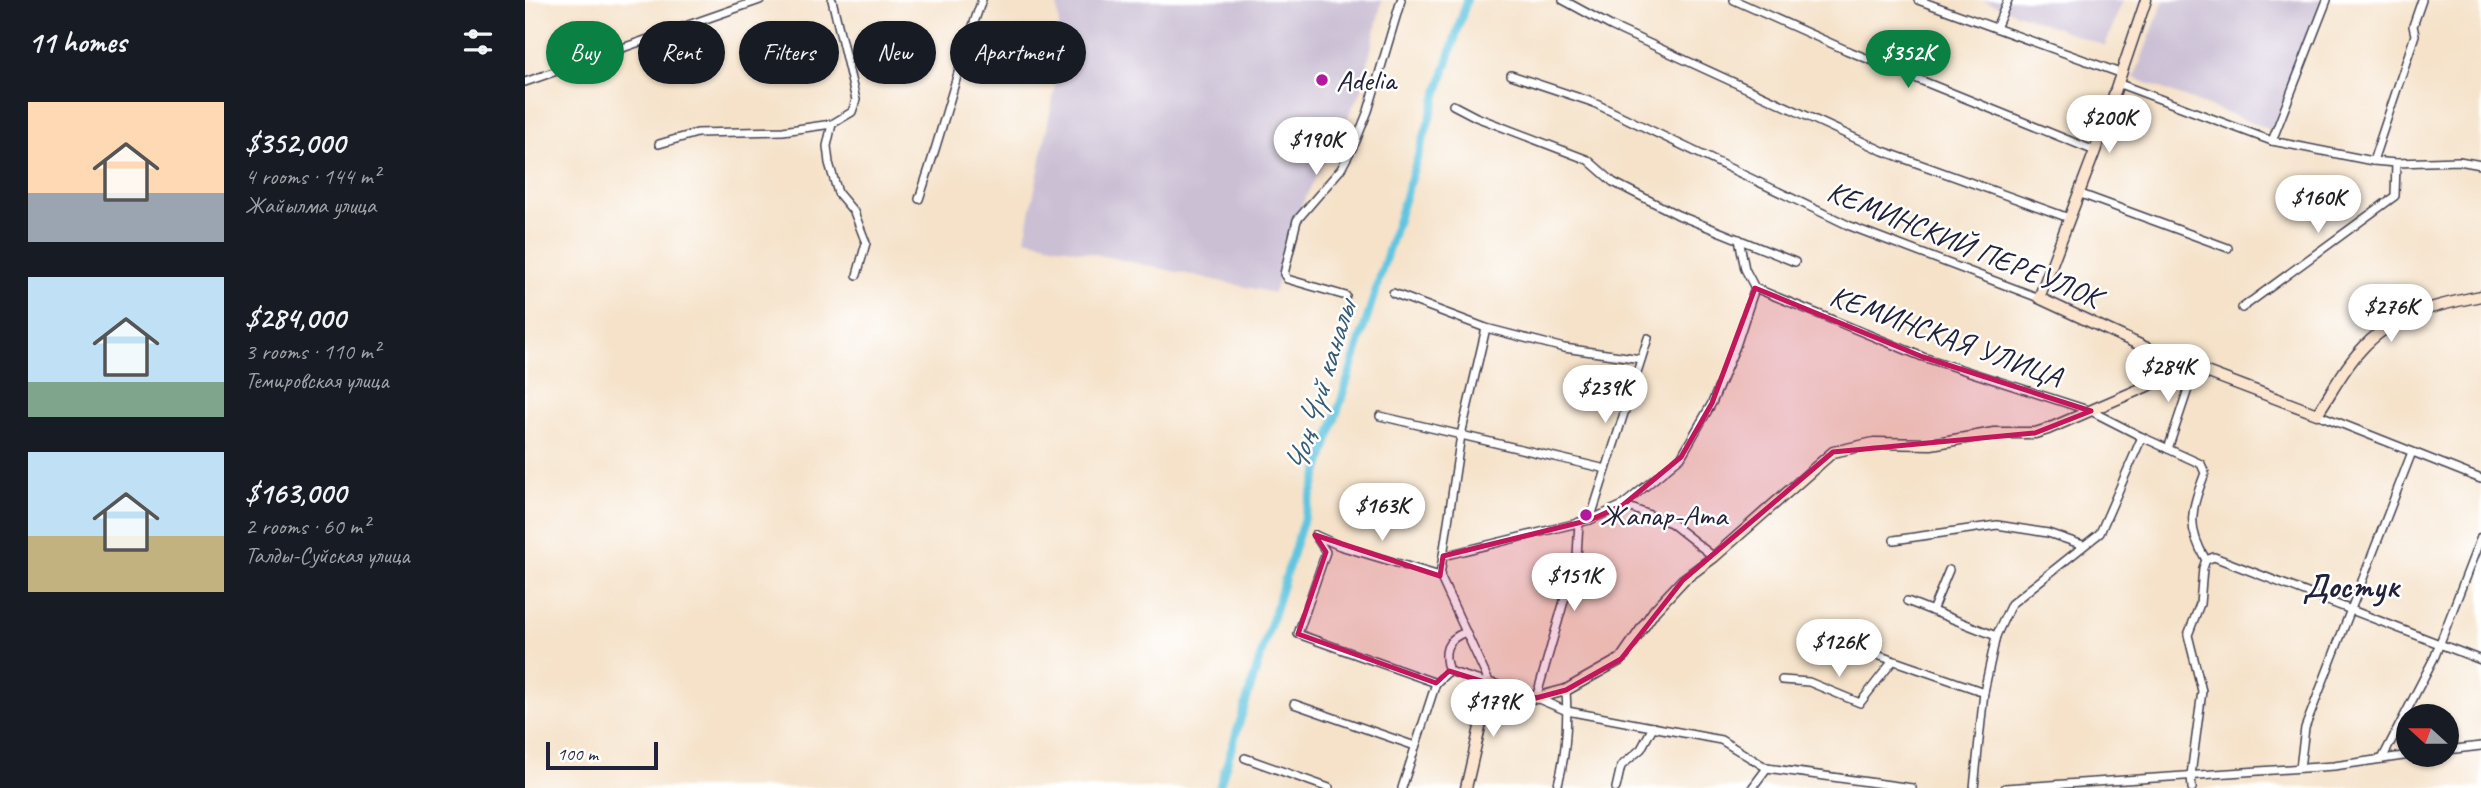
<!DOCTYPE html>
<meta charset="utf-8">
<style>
:root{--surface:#171b24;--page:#242831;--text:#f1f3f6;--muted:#9ea1a6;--accent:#0b8043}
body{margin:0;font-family:Caveat,sans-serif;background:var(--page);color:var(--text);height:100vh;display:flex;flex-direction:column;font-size:26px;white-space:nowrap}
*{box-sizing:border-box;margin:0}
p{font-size:23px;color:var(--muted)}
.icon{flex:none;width:38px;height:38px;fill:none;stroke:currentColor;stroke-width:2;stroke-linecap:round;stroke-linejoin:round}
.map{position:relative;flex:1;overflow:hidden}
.side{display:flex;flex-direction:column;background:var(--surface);width:525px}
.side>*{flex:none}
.banner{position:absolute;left:21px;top:21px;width:665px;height:63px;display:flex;gap:14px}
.needle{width:46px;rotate:291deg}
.tools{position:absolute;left:1871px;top:704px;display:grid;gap:14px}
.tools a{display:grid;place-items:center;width:63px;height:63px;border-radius:50%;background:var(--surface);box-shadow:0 2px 5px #0004;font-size:35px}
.scale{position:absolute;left:21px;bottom:18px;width:112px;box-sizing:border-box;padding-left:7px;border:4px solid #22223b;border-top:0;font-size:19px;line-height:24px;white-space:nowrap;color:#22223b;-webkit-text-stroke:5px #fff;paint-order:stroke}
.price{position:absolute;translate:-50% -60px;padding:0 16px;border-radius:24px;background:#fff;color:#222;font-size:23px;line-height:46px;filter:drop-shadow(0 2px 4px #0008)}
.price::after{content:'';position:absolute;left:50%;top:42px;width:21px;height:16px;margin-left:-10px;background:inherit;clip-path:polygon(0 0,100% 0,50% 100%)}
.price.selected{background:var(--accent);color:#fff}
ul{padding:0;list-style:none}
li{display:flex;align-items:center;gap:21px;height:175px;padding:0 28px}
li span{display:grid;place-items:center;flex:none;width:196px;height:140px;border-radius:0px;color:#555}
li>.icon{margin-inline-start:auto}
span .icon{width:84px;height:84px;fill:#fffc;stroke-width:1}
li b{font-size:30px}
h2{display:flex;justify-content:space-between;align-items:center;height:84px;padding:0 28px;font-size:30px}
.chip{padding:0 24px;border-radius:32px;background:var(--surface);box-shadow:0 2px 5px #0004;font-size:24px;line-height:63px}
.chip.selected{background:var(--accent);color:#fff}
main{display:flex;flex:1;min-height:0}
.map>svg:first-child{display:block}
.industrial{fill:#cbbfd4}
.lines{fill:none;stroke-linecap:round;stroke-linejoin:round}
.canal{stroke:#61c5df;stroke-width:8}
.street-casing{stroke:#423f50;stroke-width:10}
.secondary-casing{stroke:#423f50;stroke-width:13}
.street{stroke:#fff;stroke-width:7}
.secondary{stroke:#fbe5cf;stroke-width:10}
.marked{fill:#c2185b;fill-opacity:0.2;stroke:#c2185b;stroke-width:5;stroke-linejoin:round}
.poi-dot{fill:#b5179e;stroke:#fff;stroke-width:2.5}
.labels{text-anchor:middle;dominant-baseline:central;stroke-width:5;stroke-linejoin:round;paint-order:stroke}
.poi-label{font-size:30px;fill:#22223b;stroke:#fff;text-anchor:start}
.street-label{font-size:30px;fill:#22223b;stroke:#fff}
.water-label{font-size:32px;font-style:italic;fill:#385b74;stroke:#fff}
.quarter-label{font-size:33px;font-weight:bold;fill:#22223b;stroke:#fff}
</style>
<main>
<section class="side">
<h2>11 homes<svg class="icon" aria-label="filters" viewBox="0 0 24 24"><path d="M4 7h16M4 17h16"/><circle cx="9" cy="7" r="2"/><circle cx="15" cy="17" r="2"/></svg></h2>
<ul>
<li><span style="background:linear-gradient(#ffd9b3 65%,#9aa5b1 0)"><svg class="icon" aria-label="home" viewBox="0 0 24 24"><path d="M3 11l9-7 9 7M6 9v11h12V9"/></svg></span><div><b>$352,000</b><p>4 rooms · 144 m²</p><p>Жайылма улица</p></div></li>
<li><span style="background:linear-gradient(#bfe0f5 75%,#7fa58c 0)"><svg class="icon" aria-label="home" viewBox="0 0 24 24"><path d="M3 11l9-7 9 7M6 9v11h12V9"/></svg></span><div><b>$284,000</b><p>3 rooms · 110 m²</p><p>Темировская улица</p></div></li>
<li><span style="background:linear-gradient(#bfe0f5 60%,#c2b280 0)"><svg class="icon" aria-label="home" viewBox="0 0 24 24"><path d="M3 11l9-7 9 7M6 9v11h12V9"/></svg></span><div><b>$163,000</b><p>2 rooms · 60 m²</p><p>Талды-Суйская улица</p></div></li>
</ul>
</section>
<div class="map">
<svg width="1956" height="788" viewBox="0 0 1956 788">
<rect width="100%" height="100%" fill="#fff"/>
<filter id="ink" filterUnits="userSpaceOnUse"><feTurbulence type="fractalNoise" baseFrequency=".0143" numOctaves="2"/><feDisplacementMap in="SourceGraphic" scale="14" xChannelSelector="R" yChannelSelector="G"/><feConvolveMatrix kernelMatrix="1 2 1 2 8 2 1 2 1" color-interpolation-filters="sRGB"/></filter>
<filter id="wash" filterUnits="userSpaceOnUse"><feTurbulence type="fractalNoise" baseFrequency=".00686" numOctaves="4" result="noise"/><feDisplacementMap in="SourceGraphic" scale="28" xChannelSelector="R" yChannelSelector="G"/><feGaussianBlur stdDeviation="1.57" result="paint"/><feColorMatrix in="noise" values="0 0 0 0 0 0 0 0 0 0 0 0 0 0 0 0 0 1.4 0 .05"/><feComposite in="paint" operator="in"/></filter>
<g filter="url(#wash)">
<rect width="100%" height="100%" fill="#f5e2c9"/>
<g class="industrial">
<polygon points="532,0 857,0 837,89 777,204 749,293 500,239 536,58"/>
<polygon points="1457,0 1598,0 1580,46"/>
<polygon points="1639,0 1798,0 1748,131 1609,78"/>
</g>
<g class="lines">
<polyline class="canal" points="694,788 942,0"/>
</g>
</g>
<g filter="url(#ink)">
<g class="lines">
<g class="street-casing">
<g id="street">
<polyline points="307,0 331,100 327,112 307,124 302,146 304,163 313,193 329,212 341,243 332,275"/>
<polyline points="1038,0 1086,26 1358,151 1544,218"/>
<polyline points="1209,0 1321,50 1570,151"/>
<polyline points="1393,0 1595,73"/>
<polyline points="1471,28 1483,0"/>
<polyline points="986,75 1067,102 1325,226 1514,298"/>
<polyline points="0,82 235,0"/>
<polyline points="1592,83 1747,141 1848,161 1871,163 1934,161 1956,165"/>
<polyline points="928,105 951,117 1063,160 1088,182 1153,215 1270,262"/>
<polyline points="1747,141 1802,0"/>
<polyline points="134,144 172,133 258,131 307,124"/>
<polyline points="1848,161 1890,35 1888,26 1897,0"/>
<polyline points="1553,193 1703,248"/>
<path d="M394,199C417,133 433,65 457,0"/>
<path d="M1214,239L1220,269L1230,288L1398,357L1566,411L1617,437L1676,464L1680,473C1667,508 1660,526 1681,560"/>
<polyline points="868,293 961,328 1039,348 1116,359"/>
<polyline points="821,296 762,279 759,274 772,220 816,169 831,141 843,111 876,0"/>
<polyline points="1717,308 1870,196 1871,163"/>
<polyline points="961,328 936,435 915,576 965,684"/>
<polyline points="1792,414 1956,479"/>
<polyline points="855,416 1081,469"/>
<polyline points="1643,449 1670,368"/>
<polyline points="1098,505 1146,523 1189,557"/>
<polyline points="1065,520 1123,338"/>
<polyline points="1054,522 1052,556 1011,698 1042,711 1196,740 1242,768 1387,788"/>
<polyline points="790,535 801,552 773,634 911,683"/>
<polyline points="790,535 815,546 915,576"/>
<polyline points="1369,540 1472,525 1523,533 1558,545"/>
<polyline points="918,556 1065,520 1098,505 1156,457 1187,403 1211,346 1230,288"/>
<polyline points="1382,601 1471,636"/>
<polyline points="1407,611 1424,570"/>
<polyline points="1332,648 1459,692"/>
<path d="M924,671C917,652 921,639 941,632"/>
<polyline points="924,671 965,684"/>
<polyline points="1257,680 1284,682 1335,703 1367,662"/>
<polyline points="769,704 890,746"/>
<polyline points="1922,750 1956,746"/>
<polyline points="720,758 804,788"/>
<polyline points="1857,759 1910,656 1956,537"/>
<polyline points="1775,768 1780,728 1887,452"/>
<polyline points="877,788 911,683 924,671"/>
<path d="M1032,788C1041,757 1043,722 1041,690"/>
<polyline points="1091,788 1096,766 1116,749 1128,727"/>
<polyline points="1227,788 1242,768"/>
<polyline points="1449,788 1459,692 1471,636 1486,604 1575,533 1617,437"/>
<polyline points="1480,788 1809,766 1892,754"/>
<polyline points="1667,788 1666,775 1677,691 1663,635 1675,604 1678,568 1681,560 1689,557 1956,660"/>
</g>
</g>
<g class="secondary-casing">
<g id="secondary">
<path d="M1621,0L1570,151L1514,298L1639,356L1792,414C1806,394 1818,369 1835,351C1867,314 1911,305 1956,296"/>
<polyline points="941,788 965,684 1011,698 1041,690 1096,659 1130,610 1158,580 1189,557 1308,452 1349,443 1406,444 1469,433 1510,433 1523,429 1627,384 1639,356"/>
</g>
</g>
<use href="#street" class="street"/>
<use href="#secondary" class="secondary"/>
</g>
</g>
<path class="marked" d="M1230,288L1398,357L1566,411L1510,433L1308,452L1158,580L1096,659L1041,690L1011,698L924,671L911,683L773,634L801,552L790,535L915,576L918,556L1065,520L1098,505L1156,457L1187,403Z"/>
<g class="poi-dot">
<circle cx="797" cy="80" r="7"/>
<circle cx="1061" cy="515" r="7"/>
</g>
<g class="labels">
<g class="poi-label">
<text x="811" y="80">Adelia</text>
<text x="1075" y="515">Жапар-Ата</text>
</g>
<g class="street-label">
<text transform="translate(1439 244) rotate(22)">КЕМИНСКИЙ ПЕРЕУЛОК</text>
<text transform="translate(1421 336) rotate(20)">КЕМИНСКАЯ УЛИЦА</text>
</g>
<g class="water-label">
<text transform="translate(795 387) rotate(-73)">Чоң Чүй каналы</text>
</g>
<g class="quarter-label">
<text x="1826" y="586">Достук</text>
</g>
</g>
</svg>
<div class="tools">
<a><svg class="needle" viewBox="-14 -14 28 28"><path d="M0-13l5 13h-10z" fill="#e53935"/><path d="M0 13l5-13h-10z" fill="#9ea1a6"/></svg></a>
</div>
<div class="scale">100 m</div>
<b class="price selected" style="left:1383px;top:90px">$352K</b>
<b class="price" style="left:1584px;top:155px">$200K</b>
<b class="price" style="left:791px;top:177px">$190K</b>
<b class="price" style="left:1793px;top:235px">$160K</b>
<b class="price" style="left:1866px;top:344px">$276K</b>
<b class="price" style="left:1643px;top:404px">$284K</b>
<b class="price" style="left:1080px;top:425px">$239K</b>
<b class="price" style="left:857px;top:543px">$163K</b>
<b class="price" style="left:1049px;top:613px">$151K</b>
<b class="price" style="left:1314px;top:679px">$126K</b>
<b class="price" style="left:968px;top:739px">$179K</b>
<div class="banner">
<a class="chip selected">Buy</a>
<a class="chip">Rent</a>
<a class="chip">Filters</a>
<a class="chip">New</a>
<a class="chip">Apartment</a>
</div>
</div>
</main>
